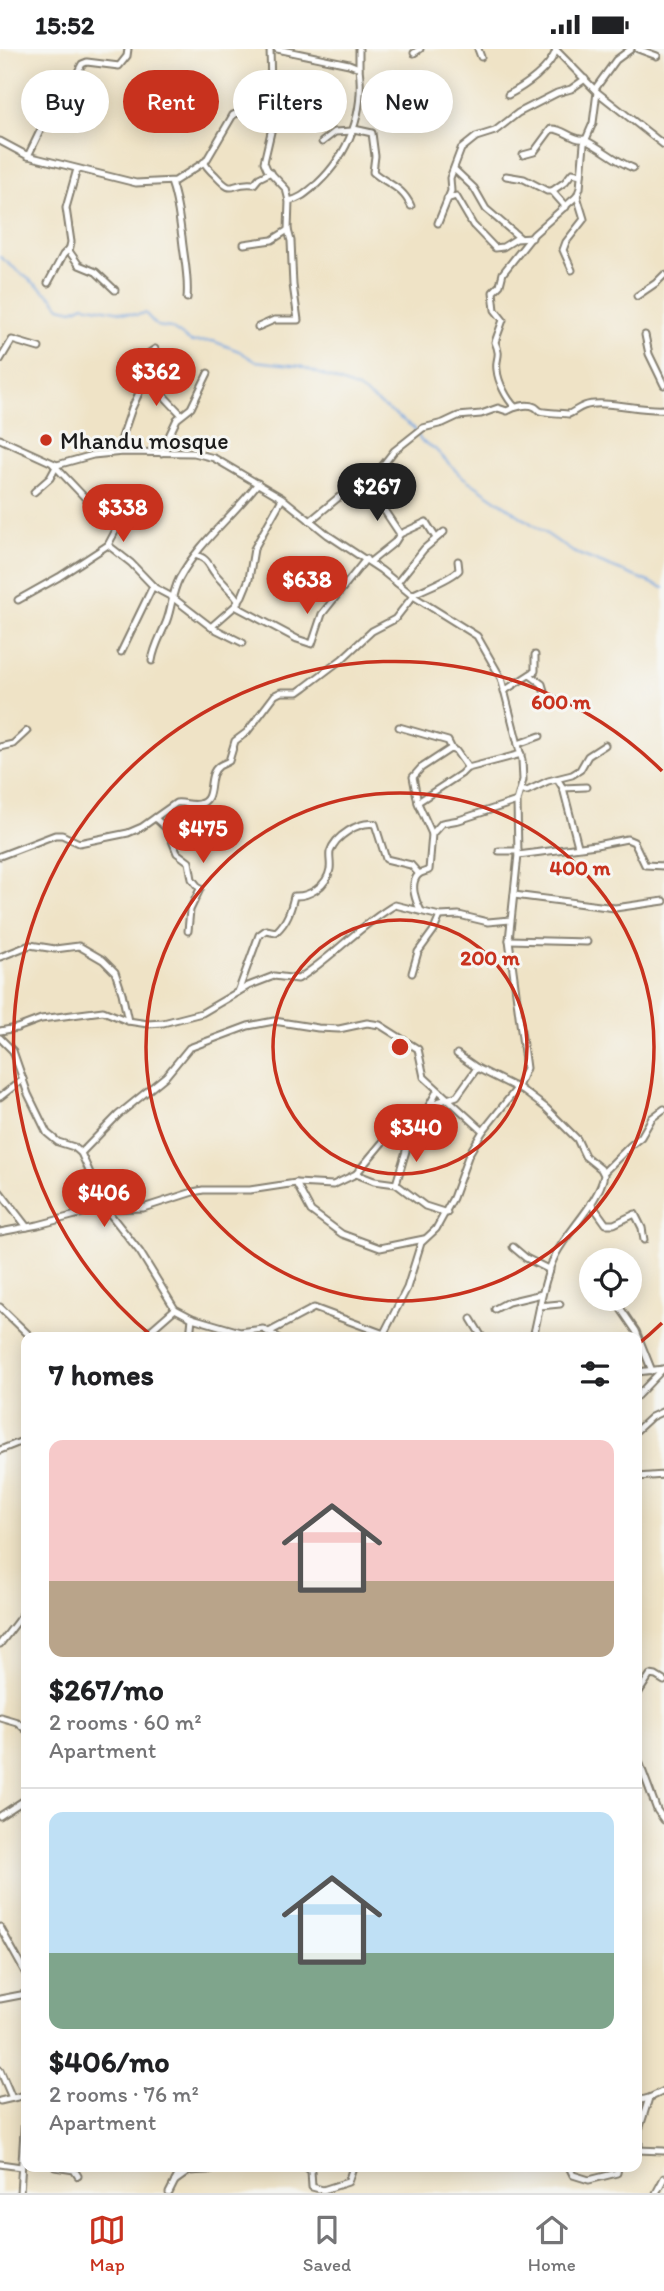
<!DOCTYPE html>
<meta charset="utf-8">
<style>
:root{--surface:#fff;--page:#f6f6f6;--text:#202124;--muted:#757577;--line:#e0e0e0;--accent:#c8321e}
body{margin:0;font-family:Itim,sans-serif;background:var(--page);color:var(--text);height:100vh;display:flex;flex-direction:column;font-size:26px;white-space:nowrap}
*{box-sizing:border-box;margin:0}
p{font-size:23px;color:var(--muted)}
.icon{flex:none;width:38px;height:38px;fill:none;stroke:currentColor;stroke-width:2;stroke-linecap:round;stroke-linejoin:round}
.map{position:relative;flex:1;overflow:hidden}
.side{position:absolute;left:21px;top:1283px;width:621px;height:840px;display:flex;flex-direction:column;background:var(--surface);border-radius:14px;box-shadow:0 4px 18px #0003}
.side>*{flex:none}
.guide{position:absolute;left:21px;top:21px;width:623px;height:63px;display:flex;gap:14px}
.buttons{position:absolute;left:579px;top:1199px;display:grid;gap:14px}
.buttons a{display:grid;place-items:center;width:63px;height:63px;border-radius:50%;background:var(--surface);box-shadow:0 4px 18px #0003;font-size:35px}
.price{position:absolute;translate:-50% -60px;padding:0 16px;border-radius:24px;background:var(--accent);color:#fff;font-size:23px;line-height:46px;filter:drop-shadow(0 2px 4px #0008)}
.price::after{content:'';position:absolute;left:50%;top:42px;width:21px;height:16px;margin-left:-10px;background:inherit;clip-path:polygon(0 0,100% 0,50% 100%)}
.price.on{background:#222;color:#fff}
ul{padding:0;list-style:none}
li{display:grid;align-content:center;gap:14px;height:371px;padding:0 28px}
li+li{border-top:2px solid var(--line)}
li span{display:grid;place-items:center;height:217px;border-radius:14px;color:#555}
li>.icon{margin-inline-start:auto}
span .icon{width:126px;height:126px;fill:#fffc;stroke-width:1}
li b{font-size:30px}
h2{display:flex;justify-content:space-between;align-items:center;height:84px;padding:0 28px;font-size:30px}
.chip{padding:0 24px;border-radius:32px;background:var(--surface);box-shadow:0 4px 18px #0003;font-size:24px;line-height:63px}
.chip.on{background:var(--accent);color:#fff}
.status{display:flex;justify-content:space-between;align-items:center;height:49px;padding:0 35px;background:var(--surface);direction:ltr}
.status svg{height:19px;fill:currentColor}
.tabs{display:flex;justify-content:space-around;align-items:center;height:98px;border-top:2px solid var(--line);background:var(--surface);font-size:19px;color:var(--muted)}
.tabs a{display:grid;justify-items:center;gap:4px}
.tabs .on{color:var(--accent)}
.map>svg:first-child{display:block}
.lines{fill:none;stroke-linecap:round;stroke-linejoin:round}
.stream{stroke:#75a4de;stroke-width:2}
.minor-casing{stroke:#868071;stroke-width:9}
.minor{stroke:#fff;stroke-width:5}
.ring{fill:none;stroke:#c8321e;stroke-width:3.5}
.poi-dot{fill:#c8321e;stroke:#f6f6f2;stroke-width:2.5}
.labels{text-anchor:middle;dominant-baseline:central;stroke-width:6;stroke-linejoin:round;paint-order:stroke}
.poi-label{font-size:24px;fill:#1c1c1c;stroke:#f6f6f2;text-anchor:start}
.centre{fill:#c8321e;stroke:#f6f6f2;stroke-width:3.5}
.ring-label{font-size:21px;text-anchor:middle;font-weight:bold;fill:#c8321e;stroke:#f6f6f2;stroke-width:6;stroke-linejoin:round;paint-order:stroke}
</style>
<div class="status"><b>15:52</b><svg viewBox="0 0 49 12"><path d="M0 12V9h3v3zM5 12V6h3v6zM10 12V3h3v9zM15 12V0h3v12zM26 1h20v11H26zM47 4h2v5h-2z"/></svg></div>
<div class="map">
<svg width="664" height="2144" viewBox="0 0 664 2144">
<rect width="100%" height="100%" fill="#f6f6f2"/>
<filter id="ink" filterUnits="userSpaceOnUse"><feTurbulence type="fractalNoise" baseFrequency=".0143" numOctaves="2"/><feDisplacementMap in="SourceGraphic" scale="14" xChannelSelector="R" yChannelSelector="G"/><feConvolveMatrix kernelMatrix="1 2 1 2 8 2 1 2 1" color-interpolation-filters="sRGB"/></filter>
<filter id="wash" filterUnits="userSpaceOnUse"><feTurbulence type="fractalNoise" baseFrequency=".00686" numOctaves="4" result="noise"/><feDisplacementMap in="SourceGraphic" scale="28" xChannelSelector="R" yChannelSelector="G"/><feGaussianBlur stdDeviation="1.57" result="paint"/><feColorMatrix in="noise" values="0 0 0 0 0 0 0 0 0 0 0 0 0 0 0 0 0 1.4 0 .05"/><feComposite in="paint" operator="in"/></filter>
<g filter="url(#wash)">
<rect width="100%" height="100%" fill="#efe3c6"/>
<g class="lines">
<polyline class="stream" points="0,208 52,248 60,258 73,261 84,256 137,266 145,264 157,277 171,279 191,293 213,292 239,302 255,312 300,317 358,340 414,379 421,392 434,399 460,426 573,503 664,539"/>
</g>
</g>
<g filter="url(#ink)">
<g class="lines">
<g class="minor-casing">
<g id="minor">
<path d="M277,0L349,15L359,19C365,63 349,105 317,135C308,142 301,150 289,152"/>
<polyline points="359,0 359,19"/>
<polyline points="478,0 481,8"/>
<polyline points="555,0 597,43 664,96"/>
<polyline points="638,0 657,7"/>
<polyline points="414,4 420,0"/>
<polyline points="595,40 616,11 631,0"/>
<path d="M508,46C525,37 550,20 556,1"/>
<polyline points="270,76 282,78 293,73"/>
<path d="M354,80L372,84L375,107L373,123C388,136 402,137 411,157"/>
<path d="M585,91C602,99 615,112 633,119"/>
<polyline points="0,92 28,107 136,134 175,132 206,112 233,66 254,58 267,44 271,36 270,0"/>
<polyline points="322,93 335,83 353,82"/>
<path d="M523,106L534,103L551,80C564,79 572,92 585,90"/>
<polyline points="28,107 42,78 59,59 82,15 87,13 119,17 127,7 128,0"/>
<path d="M204,113C207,119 210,121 215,126C236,149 228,132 254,135L259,129L271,123"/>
<polyline points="77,120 66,159 71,193 69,202 79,216 96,223 115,241"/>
<polyline points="455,121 474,139 486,160 520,189"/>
<polyline points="506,127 524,130 547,142 552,142 566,158"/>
<path d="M171,133C178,152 179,169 182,188C184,210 189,227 187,249"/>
<polyline points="552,142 565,133 572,124 581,126"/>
<polyline points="447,150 456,147 473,176 495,199 503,198 516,190 532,189"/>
<polyline points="438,174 451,142 450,129 461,100 476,88 495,82 518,64 557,44 571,40 585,30"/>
<polyline points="244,195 272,191 288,181 289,152 286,140 267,120 264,113 271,83 270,39"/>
<polyline points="572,221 563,201 566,193 584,170 577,147"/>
<polyline points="48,234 63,206 69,200"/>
<polyline points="637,247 656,234 664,226"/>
<polyline points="258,278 274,271 298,271 293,236 291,192 288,181"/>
<polyline points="645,286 649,305 664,336"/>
<polyline points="0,311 12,291 39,299"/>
<polyline points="144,333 161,344 181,365"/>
<path d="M515,358C507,350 498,333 497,321C495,308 502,309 495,293L503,271L495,261L493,243L500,236L503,224L534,185L577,147L580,139L584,95L593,74L597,43"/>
<polyline points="0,390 57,416 93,406 123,403 194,404 214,409 282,449 328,486 381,521 413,547 477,587 501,629 522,711 523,731 517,752 518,806 509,891 526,1019 518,1038 483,1082 469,1105 453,1149 436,1180 421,1194 407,1239 382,1288"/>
<polyline points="117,403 132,359 144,333 146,306 155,300"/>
<polyline points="161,404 177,370 191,359 208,324"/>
<polyline points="349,442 368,454 382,458 400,485 395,493 370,513"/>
<polyline points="34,443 50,429 56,418"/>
<path d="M310,472L339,448L372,430L394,402L423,379L443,374L458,367L481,365L498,359L507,362C514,358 527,354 535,358C537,359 538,361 540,362C544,364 563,364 569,365C574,363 578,359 584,357C603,350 640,362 664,360"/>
<polyline points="400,485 426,473 436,489"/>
<polyline points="108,496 131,514 155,539 172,548 211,578 243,594"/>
<path d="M195,506C208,509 208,516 216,526C224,535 232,542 239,553"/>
<polyline points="397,534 424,500 444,483"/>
<path d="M412,546C425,539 451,530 459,521L458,512"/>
<polyline points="18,551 59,528 108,496 117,479 115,472 89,453 53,415"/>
<polyline points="235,557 297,590 312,595 322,565 366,510"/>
<polyline points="211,578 235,557 242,547 249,530 254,500 282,450"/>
<polyline points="121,603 153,537"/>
<path d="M152,612C154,597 162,585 167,571C172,557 172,544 179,530C199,493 233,467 258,434"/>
<polyline points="530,626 542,635 545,645"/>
<polyline points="504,642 535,622 535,606"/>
<polyline points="399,678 448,692 452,700"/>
<polyline points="518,695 540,687"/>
<polyline points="0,698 13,695 27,682"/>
<polyline points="558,731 563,739 578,797"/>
<polyline points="563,739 586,738"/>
<polyline points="520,742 527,742 548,732 572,726 580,721 588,707 605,696"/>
<polyline points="418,753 461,725 467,719"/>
<polyline points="155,769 168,781 177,804 189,813 192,830 200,840 190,861 188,882"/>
<polyline points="432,785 442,774 459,771 517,752"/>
<polyline points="499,802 518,802"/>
<polyline points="518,806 596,796 627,790 634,793 645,816 664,817"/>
<path d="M0,807L55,786H62L79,794L128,784L142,778L176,754C184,753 191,757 199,755C217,751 205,727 219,717C222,715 226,714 229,712L235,692L247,683L275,646L281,643H298L305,638L342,610L372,582L395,570L413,547"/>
<polyline points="514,846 615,859 664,852"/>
<path d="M421,862C416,853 409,835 418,826C421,823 425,823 429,821L432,785L418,754L413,728L421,719L450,700L456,702L468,719L521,705"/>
<polyline points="509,891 587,893"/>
<polyline points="0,908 30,896 55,900 79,897 103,911 115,923 122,944 128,972"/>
<polyline points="412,924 418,903 434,881 440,867"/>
<path d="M238,943L259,886L266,881L276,883C287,873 291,861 294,847C308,848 327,838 330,820C331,814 329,808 330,803C335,787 359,772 375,775L386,810L411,816L419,825"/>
<path d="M0,982L17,979L41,970L103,962L128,972L148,975L163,974L202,964L248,937L274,927L298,930C333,908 360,876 395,856L440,867L459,866L488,873L510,871"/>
<polyline points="0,989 13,1002 28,1045 47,1084 58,1093 74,1098 81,1104 106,1160 140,1203 175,1260 192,1269 240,1283 263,1280 277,1288"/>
<polyline points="457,1005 477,1019 517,1039"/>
<path d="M518,1038L546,1059L577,1090L585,1107L601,1120L604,1126C599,1153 569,1180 556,1205C543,1230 540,1261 533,1288"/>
<polyline points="0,1048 23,1030"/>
<polyline points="431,1055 457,1047 477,1019"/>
<polyline points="81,1104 118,1066 166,1027 189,999 248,977 274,972 318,979 339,980 367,974 380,976 418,1000 424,1028 483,1082"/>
<polyline points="604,1123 630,1097 641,1088 652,1069 664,1060"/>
<polyline points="356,1125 386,1089 394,1088 407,1095"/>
<polyline points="296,1134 311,1162 342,1185 380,1199 424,1190"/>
<polyline points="396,1135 412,1082 424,1066 437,1042"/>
<polyline points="0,1143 27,1178"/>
<polyline points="591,1154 606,1175 614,1175 635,1165 642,1179 644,1191"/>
<polyline points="106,1160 143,1159 193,1143 203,1141 250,1141 296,1134 333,1136 356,1125 374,1132 396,1135 425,1157 447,1164"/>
<polyline points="0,1183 38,1176 106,1158"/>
<polyline points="513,1198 526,1209 550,1221"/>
<polyline points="614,1250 636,1282 652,1322"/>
<polyline points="540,1257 560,1255"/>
<polyline points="0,1258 31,1288"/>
<polyline points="495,1260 508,1253 542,1245"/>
<polyline points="471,1270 482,1288"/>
<polyline points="269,1283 314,1259 384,1285"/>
<polyline points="143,1288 175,1260"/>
<polyline points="190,1288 192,1269"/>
<polyline points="637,1323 664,1320"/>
<polyline points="637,1347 663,1320"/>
<polyline points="637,1381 651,1368 664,1362"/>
<polyline points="0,1401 20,1393"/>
<polyline points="637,1428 664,1426"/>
<polyline points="0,1595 26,1561"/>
<polyline points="637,1646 650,1626 656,1627 664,1632"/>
<polyline points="0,1668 17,1673 26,1681"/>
<polyline points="637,1707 657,1761 664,1771"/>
<polyline points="0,1767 26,1750"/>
<polyline points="0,1878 26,1925"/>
<polyline points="0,1950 26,1945"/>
<polyline points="0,2021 12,2049"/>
<polyline points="0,2052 26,2046"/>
<polyline points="637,2052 649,2049"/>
<polyline points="639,2100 639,2081 649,2049 664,2042"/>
<polyline points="637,2101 664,2102"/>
<polyline points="0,2115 21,2118"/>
<polyline points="55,2118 74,2121 78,2127"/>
<polyline points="169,2118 179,2122"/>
<polyline points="306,2118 311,2122 312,2138 323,2141 348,2133 353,2118"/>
<polyline points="569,2118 573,2126 589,2131 617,2124 618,2118"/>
<polyline points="175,2132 189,2122 258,2118"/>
<polyline points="20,2144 26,2051"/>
<polyline points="169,2144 182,2118"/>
<polyline points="656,2144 664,2129"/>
</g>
</g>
<use href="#minor" class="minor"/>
</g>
</g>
<g class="ring">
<circle cx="400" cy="998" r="127"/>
<circle cx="400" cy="998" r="254"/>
<path d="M662 1274A381 381 0 0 1 637 1296M153 1288A381 381 0 1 1 662 722"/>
</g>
<circle class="poi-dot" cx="46" cy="391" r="7"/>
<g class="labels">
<g class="poi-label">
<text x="60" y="391">Mhandu mosque</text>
</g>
</g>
<circle cx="400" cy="998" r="10" class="centre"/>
<g class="ring-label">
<text x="561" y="660">600 m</text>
<text x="580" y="826">400 m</text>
<text x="490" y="916">200 m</text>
</g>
</svg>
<div class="buttons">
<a><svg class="icon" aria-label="locate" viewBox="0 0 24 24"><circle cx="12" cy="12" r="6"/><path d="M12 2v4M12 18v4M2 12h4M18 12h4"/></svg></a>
</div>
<b class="price" style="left:156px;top:359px">$362</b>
<b class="price on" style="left:377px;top:474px">$267</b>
<b class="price" style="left:123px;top:495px">$338</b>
<b class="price" style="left:307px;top:567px">$638</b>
<b class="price" style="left:203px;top:816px">$475</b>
<b class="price" style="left:416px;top:1115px">$340</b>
<b class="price" style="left:104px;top:1180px">$406</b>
<div class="guide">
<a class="chip">Buy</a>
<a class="chip on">Rent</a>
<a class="chip">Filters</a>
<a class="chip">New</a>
</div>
<section class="side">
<h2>7 homes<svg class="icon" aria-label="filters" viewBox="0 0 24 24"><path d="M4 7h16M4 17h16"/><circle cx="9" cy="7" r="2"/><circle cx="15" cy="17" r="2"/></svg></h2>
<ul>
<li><span style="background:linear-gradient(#f6c9c9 65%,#b9a48a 0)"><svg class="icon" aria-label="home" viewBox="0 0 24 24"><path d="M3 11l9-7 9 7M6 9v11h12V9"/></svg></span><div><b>$267/mo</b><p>2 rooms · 60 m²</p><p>Apartment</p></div></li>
<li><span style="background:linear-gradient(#bfe0f5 65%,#7fa58c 0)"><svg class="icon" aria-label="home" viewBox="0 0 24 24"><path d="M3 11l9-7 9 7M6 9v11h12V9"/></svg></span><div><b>$406/mo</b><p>2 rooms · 76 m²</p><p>Apartment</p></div></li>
</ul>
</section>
</div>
<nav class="tabs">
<a class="on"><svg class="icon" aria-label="map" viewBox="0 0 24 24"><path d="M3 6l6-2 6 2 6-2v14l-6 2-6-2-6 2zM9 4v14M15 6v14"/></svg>Map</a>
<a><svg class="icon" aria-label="saved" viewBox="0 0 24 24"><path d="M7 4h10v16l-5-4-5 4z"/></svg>Saved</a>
<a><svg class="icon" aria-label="home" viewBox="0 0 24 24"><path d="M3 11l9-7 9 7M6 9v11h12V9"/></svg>Home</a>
</nav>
